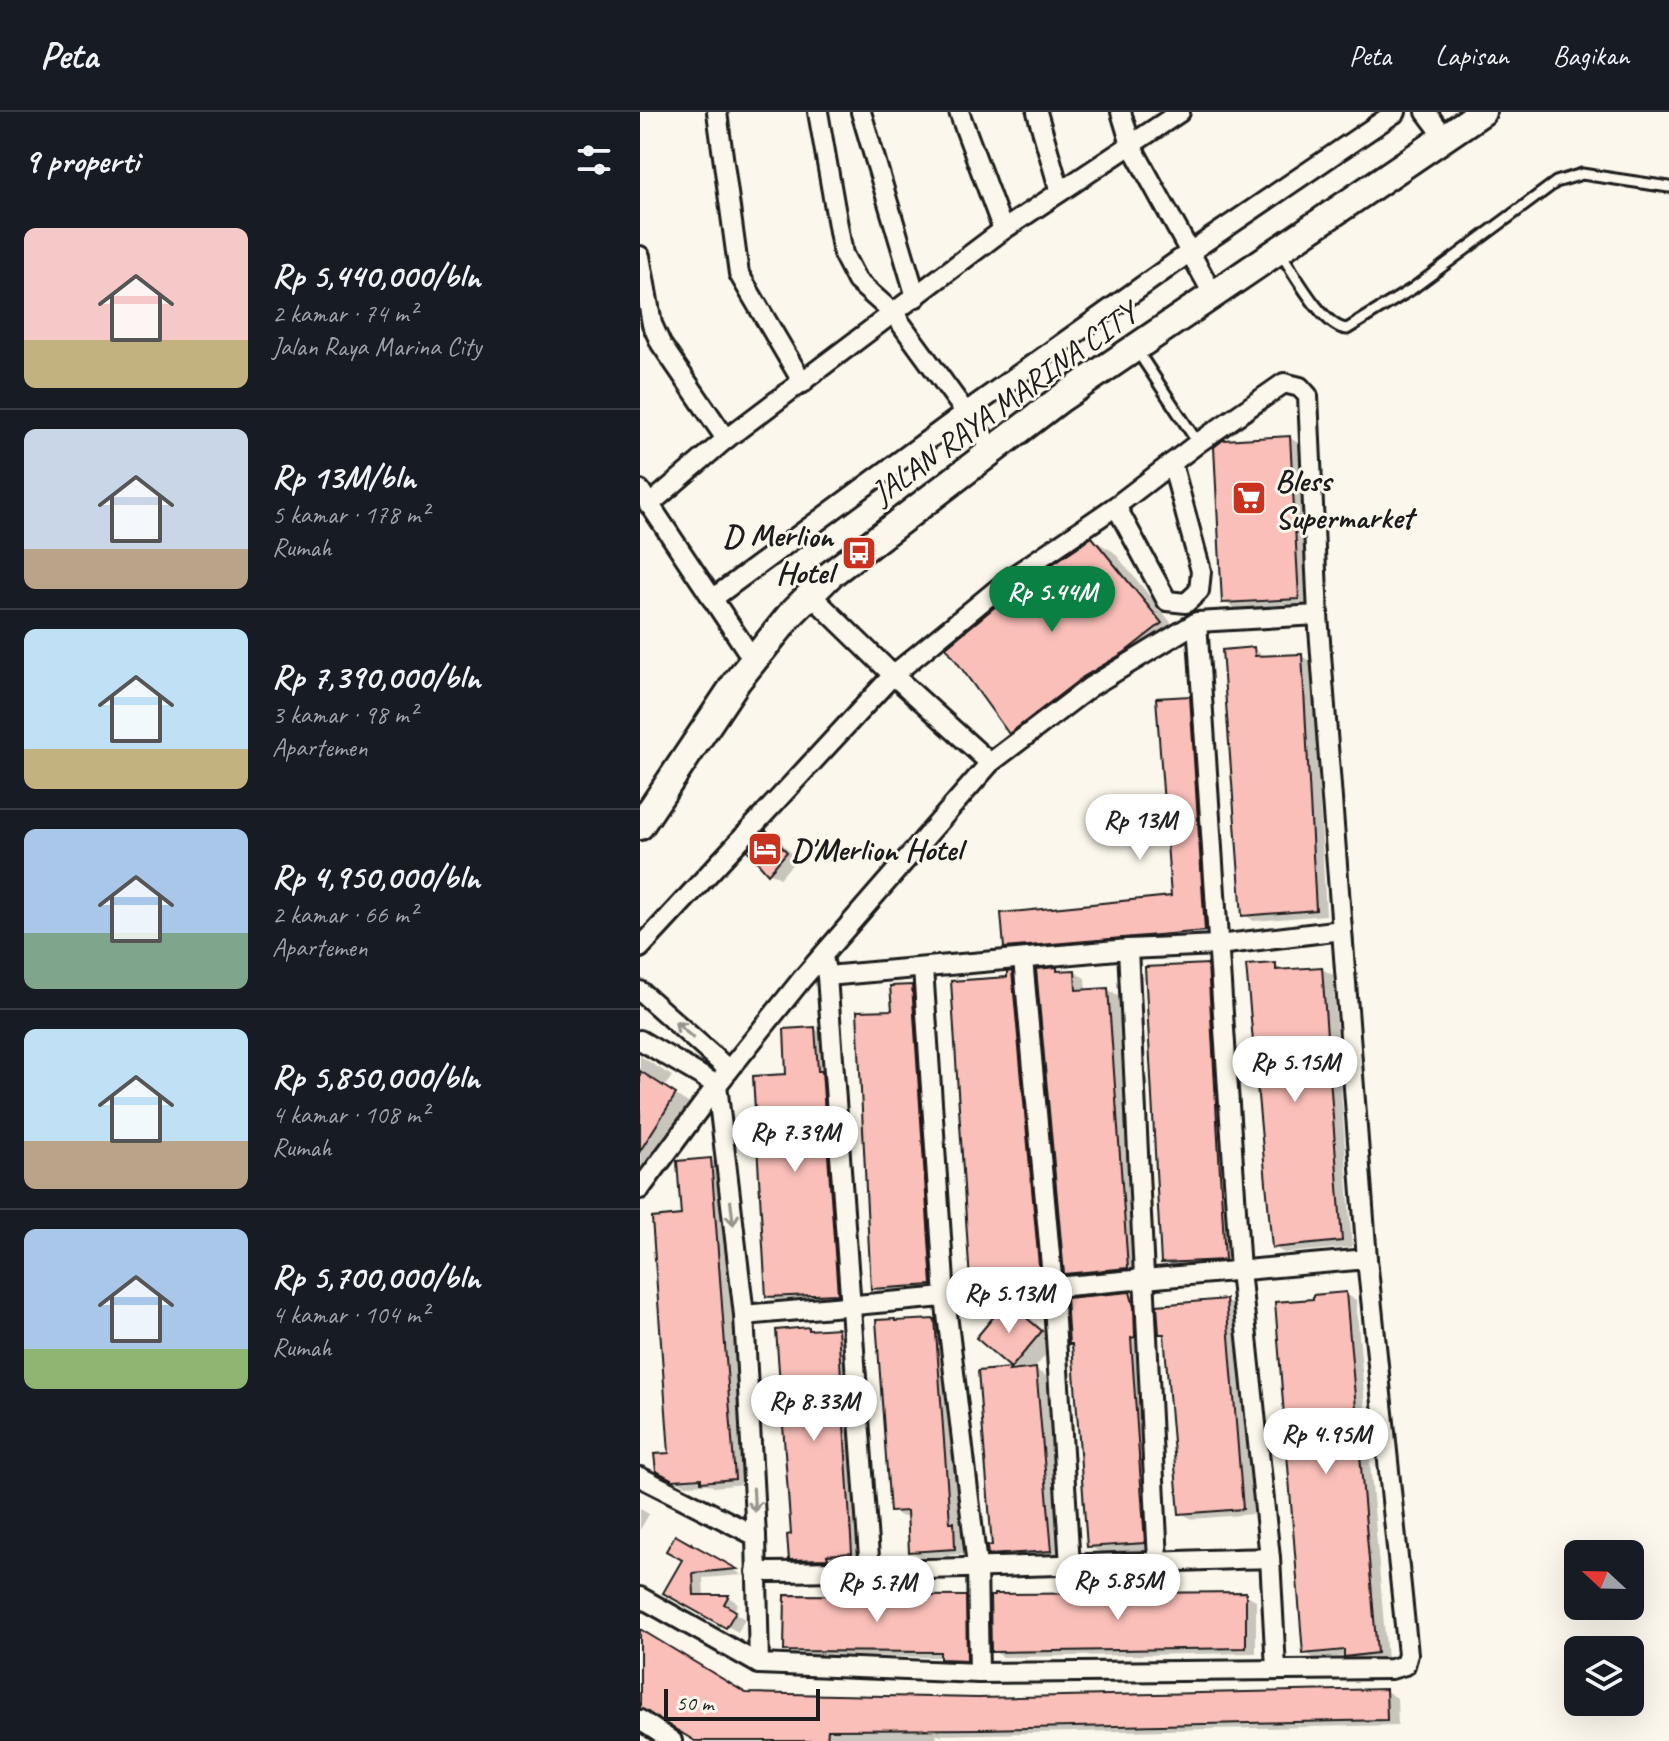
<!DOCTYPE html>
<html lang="id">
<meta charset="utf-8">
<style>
:root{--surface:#171b24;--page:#20242c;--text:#f1f3f6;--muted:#9ea1a6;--line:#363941;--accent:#0b8043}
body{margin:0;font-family:Caveat,sans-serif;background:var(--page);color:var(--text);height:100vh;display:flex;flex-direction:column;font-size:30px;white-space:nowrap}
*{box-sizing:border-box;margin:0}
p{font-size:26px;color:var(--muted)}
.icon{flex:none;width:44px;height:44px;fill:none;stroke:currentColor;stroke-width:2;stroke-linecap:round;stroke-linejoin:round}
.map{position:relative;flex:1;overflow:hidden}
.panel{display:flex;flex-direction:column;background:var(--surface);width:640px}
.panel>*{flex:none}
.needle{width:52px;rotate:292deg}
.buttons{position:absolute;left:924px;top:1428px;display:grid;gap:16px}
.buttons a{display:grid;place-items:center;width:80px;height:80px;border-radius:12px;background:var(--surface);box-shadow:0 8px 32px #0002;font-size:40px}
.scale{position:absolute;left:24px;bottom:20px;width:156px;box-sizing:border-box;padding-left:8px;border:4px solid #1c1c1c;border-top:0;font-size:22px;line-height:28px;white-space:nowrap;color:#1c1c1c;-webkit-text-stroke:6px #fbf7ec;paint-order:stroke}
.price{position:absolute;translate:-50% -68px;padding:0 18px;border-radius:28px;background:#fff;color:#222;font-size:26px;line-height:52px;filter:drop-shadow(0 2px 4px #0008)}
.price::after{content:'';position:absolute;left:50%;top:48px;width:24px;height:18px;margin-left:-12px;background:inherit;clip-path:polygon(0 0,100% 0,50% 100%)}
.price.selected{background:var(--accent);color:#fff}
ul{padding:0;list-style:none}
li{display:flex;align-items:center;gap:24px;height:200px;padding:0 24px}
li+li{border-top:2px solid var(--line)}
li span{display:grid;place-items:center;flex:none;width:224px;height:160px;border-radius:12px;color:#555}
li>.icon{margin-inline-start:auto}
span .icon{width:96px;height:96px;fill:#fffc;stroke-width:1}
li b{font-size:34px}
h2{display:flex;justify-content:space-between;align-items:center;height:96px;padding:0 24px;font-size:34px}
header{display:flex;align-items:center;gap:48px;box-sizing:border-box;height:112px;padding:0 40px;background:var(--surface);border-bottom:2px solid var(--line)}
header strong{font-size:38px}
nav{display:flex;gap:44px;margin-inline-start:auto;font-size:28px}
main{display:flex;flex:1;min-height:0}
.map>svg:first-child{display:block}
.shadow{fill:#0003}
.building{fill:#fbbfb9;stroke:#1c1c1c;stroke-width:2}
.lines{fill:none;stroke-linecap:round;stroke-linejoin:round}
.service-casing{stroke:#1c1c1c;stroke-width:15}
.minor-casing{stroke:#1c1c1c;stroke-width:24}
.secondary-casing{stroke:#1c1c1c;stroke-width:32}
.service{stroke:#fbf7ec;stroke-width:9}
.minor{stroke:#fbf7ec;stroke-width:18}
.secondary{stroke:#fbf7ec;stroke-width:26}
.oneway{stroke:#97948e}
.labels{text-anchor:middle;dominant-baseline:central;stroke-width:6;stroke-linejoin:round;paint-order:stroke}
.street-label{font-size:32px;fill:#1c1c1c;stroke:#fbf7ec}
.poi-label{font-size:32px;font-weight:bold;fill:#1c1c1c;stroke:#fbf7ec;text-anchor:start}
</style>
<header>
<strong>Peta</strong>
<nav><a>Peta</a><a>Lapisan</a><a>Bagikan</a></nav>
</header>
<main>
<section class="panel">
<h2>9 properti<svg class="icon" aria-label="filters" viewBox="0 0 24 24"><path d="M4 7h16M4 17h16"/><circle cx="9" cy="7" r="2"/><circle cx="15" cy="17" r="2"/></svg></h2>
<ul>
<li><span style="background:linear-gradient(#f6c9c9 70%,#c2b280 0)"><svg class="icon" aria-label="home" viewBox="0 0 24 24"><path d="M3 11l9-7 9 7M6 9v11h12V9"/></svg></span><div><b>Rp 5,440,000/bln</b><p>2 kamar · 74 m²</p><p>Jalan Raya Marina City</p></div></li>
<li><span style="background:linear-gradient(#c9d6e8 75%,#b9a48a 0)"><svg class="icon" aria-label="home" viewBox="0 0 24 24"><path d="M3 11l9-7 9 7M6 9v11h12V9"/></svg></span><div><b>Rp 13M/bln</b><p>5 kamar · 178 m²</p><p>Rumah</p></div></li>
<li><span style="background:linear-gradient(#bfe0f5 75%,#c2b280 0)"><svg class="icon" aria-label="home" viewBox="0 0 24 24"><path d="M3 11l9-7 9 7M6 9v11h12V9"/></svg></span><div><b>Rp 7,390,000/bln</b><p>3 kamar · 98 m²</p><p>Apartemen</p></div></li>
<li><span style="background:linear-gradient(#a9c7e8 65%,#7fa58c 0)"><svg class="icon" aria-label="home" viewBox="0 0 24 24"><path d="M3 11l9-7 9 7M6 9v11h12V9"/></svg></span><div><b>Rp 4,950,000/bln</b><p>2 kamar · 66 m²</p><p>Apartemen</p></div></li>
<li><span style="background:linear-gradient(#bfe0f5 70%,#b9a48a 0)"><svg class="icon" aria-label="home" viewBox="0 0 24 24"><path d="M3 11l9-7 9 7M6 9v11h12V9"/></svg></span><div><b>Rp 5,850,000/bln</b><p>4 kamar · 108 m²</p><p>Rumah</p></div></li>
<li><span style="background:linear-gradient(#a9c7e8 75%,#8fb573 0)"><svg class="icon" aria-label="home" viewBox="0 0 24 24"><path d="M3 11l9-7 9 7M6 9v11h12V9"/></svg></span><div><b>Rp 5,700,000/bln</b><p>4 kamar · 104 m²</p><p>Rumah</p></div></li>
</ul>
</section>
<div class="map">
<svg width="1029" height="1629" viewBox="0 0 1029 1629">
<rect width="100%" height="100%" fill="#fbf7ec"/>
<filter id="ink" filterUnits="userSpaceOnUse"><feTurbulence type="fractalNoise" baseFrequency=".0125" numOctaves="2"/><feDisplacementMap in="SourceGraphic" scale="16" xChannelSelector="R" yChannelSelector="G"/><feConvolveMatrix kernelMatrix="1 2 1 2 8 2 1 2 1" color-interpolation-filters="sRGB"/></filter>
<g filter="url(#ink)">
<g class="shadow">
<polygon points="650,326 672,339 680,499 605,503 584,490"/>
<polygon points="452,427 474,440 542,524 507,552 465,577 392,633 370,620"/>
<polygon points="614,538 625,544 661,544 672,550 686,803 614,809 604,802"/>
<polygon points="549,586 565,594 580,827 382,844 366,835 533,786"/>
<polygon points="126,720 137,726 157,747 140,766 129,760 110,738"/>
<polygon points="635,853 646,859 682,857 693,863 712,1135 644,1141 634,1135"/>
<polygon points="567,854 578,860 595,1153 534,1156 523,1150"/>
<polygon points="416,857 421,860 434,860 445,866 446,880 467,878 478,884 498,1162 436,1167 426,1161"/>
<polygon points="372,861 382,868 410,1170 343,1175 332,1169"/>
<polygon points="272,875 282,881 302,1178 244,1182 233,1176 254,900"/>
<polygon points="175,917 186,923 208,1187 138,1190 128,1184"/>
<polygon points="0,944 32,964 24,976 53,994 0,1078"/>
<polygon points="71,1048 81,1054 105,1372 74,1375 68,1372 46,1373 29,1365"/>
<polygon points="490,1182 502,1190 517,1437 461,1441 449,1434"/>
<polygon points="705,1182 716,1188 747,1547 717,1549 707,1544 676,1547 665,1541 675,1189"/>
<polygon points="586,1189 596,1195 613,1402 552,1407 541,1401 526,1224 521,1221"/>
<polygon points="368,1193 386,1203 417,1229 394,1257 406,1264 422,1444 360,1448 350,1442 355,1436 381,1259 372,1254"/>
<polygon points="295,1209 306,1215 320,1416 324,1418 325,1442 281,1445 271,1439 269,1404 262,1405 252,1399"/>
<polygon points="169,1217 173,1220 197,1218 208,1224 222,1446 197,1448 198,1452 161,1453 151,1446"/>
<polygon points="0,1397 9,1402 0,1418"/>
<polygon points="62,1440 103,1463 63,1466 64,1485 88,1485 98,1491 93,1500 105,1507 98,1520 26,1480"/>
<polygon points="605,1482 616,1488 616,1541 363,1545 353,1539"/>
<polygon points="325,1486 336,1492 337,1553 312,1552 302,1545 157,1544 146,1538"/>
<polygon points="0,1519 106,1583 338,1588 746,1579 757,1586 758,1613 296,1623 298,1629 59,1629 0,1593"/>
</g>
<g class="building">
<polygon points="650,324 659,487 582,491 574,335 583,328"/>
<polygon points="452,425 522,511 485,540 443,565 369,622 306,535 379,475"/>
<polygon points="614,535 615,544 662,542 676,798 602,804 582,538"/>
<polygon points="550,584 565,819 364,836 361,801 531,784 516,586"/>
<polygon points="126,718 147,740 128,762 107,738"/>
<polygon points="636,851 636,858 682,855 702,1129 632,1136 606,853"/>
<polygon points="568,852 585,1148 521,1151 505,855"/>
<polygon points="417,855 417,859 435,858 436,878 468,876 488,1156 424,1162 396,857"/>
<polygon points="372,859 400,1164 330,1170 311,869 367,865 367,860"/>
<polygon points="272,873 292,1173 231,1177 217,899 252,898 250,874"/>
<polygon points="175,915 178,959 182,959 198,1182 126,1185 113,964 146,962 144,917"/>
<polygon points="0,959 36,982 0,1039"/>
<polygon points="71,1046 95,1367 61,1370 61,1366 33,1368 16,1359 14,1342 29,1341 12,1106 41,1103 37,1049"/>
<polygon points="490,1180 494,1195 495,1225 491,1226 505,1431 447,1435 432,1232 429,1232 426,1186"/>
<polygon points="706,1180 737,1541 704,1545 704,1538 663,1542 635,1190 673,1187 673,1183"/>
<polygon points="586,1187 603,1397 539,1402 524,1222 519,1222 517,1193"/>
<polygon points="369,1191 402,1219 371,1256 336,1226 364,1192"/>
<polygon points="255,1207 255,1209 295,1207 310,1410 314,1410 315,1437 269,1440 267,1399 250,1400 236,1208"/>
<polygon points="169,1215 169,1218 198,1216 212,1441 187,1443 188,1447 149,1448 147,1423 151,1422 136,1218"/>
<polygon points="371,1256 369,1259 396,1256 412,1439 348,1443 347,1434 352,1434 338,1259"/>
<polygon points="35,1423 51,1432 52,1430 52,1432 97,1457 53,1461 54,1483 89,1483 84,1492 96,1499 86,1516 23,1481 42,1448 26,1439"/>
<polygon points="606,1480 606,1536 351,1540 350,1484 355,1484 355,1482"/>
<polygon points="145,1483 326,1484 327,1548 300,1547 300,1540 144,1539"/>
<polygon points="0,1517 106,1581 338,1586 746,1577 747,1608 343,1617 188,1618 187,1629 55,1629 0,1596"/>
</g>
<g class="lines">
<g class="service-casing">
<g id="service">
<path d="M640,140C653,159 683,216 707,217L772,177L916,70L942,62L1029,75"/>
<polyline points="496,237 558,331"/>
</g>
</g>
<g class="minor-casing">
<g id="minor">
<polyline points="77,0 99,162 163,271"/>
<polyline points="178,0 203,142 217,169 254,202 353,338"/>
<polyline points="221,0 276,185"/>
<polyline points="319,0 363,118"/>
<polyline points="397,0 420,80"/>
<polyline points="481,0 491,33 573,182"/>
<polyline points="786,0 804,24"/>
<polyline points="0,144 12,212 21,232 86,327"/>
<polyline points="0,378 114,549"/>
<polyline points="9,393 86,327 363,118 540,0"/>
<polyline points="476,394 527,489 546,491 559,479 561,459 532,351"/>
<polyline points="171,483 253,563 350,651"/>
<polyline points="72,487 326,300 550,140 756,0"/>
<polyline points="557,510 600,1158 630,1446 636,1557"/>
<polyline points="0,836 253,563 372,465 476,394 558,331 644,271 660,275 668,284 678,503 727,1147 768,1542 765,1553 751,1557 339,1561 119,1552 116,1424 104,1203 77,973 0,928"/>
<polyline points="488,837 518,1449"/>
<polyline points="183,845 187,864 230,1459"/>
<polyline points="383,847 413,1176 430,1454"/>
<polyline points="283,856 305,1185 337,1454 339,1561"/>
<polyline points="187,864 488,837 578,833 702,818"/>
<polyline points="0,879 89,958"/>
<polyline points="0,1077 77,973 162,867 350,651 450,575 557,510 678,503"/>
<polyline points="104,1203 727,1147"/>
<polyline points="0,1365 116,1424"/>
<path d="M116,1460C287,1459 459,1451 630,1446"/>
<polyline points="0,1485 119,1552"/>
<polyline points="0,1608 32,1629"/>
</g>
</g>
<g class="secondary-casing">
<polyline id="secondary" points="0,714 97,569 151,502 191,462 420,287 842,0"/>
</g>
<use href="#service" class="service"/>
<use href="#minor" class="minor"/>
<use href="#secondary" class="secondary"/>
</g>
<defs><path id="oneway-shaft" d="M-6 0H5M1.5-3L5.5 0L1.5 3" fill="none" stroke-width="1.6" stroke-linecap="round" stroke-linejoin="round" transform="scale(2)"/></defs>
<g class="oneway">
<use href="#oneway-shaft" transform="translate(44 918) rotate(-138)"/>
<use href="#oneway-shaft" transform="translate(92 1101) rotate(83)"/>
<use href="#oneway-shaft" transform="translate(114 1388) rotate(87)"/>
</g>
</g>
<defs>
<g id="supermarket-square" transform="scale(1.8)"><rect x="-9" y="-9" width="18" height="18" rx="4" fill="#c8321e" stroke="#fbf7ec"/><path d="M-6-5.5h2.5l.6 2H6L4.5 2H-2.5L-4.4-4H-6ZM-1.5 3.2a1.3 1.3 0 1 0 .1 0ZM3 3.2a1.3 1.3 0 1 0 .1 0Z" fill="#fff"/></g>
<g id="bus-square" transform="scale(1.8)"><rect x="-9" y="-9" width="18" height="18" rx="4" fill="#c8321e" stroke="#fbf7ec"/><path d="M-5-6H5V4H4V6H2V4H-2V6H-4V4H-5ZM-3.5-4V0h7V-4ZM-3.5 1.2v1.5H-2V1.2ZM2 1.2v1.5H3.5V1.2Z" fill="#fff"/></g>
<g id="hotel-square" transform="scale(1.8)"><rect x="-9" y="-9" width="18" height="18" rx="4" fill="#c8321e" stroke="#fbf7ec"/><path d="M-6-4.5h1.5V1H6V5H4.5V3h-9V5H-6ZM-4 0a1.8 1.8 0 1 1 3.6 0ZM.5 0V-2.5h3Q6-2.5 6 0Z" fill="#fff"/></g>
</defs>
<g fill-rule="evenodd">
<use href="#supermarket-square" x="609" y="386"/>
<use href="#bus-square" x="219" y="441"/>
<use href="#hotel-square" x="125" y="737"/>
</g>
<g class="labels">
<g class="street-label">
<text transform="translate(364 291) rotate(-36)">JALAN RAYA MARINA CITY</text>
</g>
<g class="poi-label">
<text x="635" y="368">Bless<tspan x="635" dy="37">Supermarket</tspan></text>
<text x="193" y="423" text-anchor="end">D Merlion<tspan x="193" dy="37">Hotel</tspan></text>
<text x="151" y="737">D'Merlion Hotel</text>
</g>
</g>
</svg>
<div class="buttons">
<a><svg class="needle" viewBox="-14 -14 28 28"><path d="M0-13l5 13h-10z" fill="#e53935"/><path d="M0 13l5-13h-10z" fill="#9ea1a6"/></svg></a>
<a><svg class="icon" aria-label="layers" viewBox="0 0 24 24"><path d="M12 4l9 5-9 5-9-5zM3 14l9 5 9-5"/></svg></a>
</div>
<div class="scale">50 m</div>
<b class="price selected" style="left:412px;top:522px">Rp 5.44M</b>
<b class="price" style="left:500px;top:750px">Rp 13M</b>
<b class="price" style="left:655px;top:992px">Rp 5.15M</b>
<b class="price" style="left:155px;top:1062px">Rp 7.39M</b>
<b class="price" style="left:369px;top:1223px">Rp 5.13M</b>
<b class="price" style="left:174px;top:1331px">Rp 8.33M</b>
<b class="price" style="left:686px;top:1364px">Rp 4.95M</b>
<b class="price" style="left:478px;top:1510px">Rp 5.85M</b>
<b class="price" style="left:237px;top:1512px">Rp 5.7M</b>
</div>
</main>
